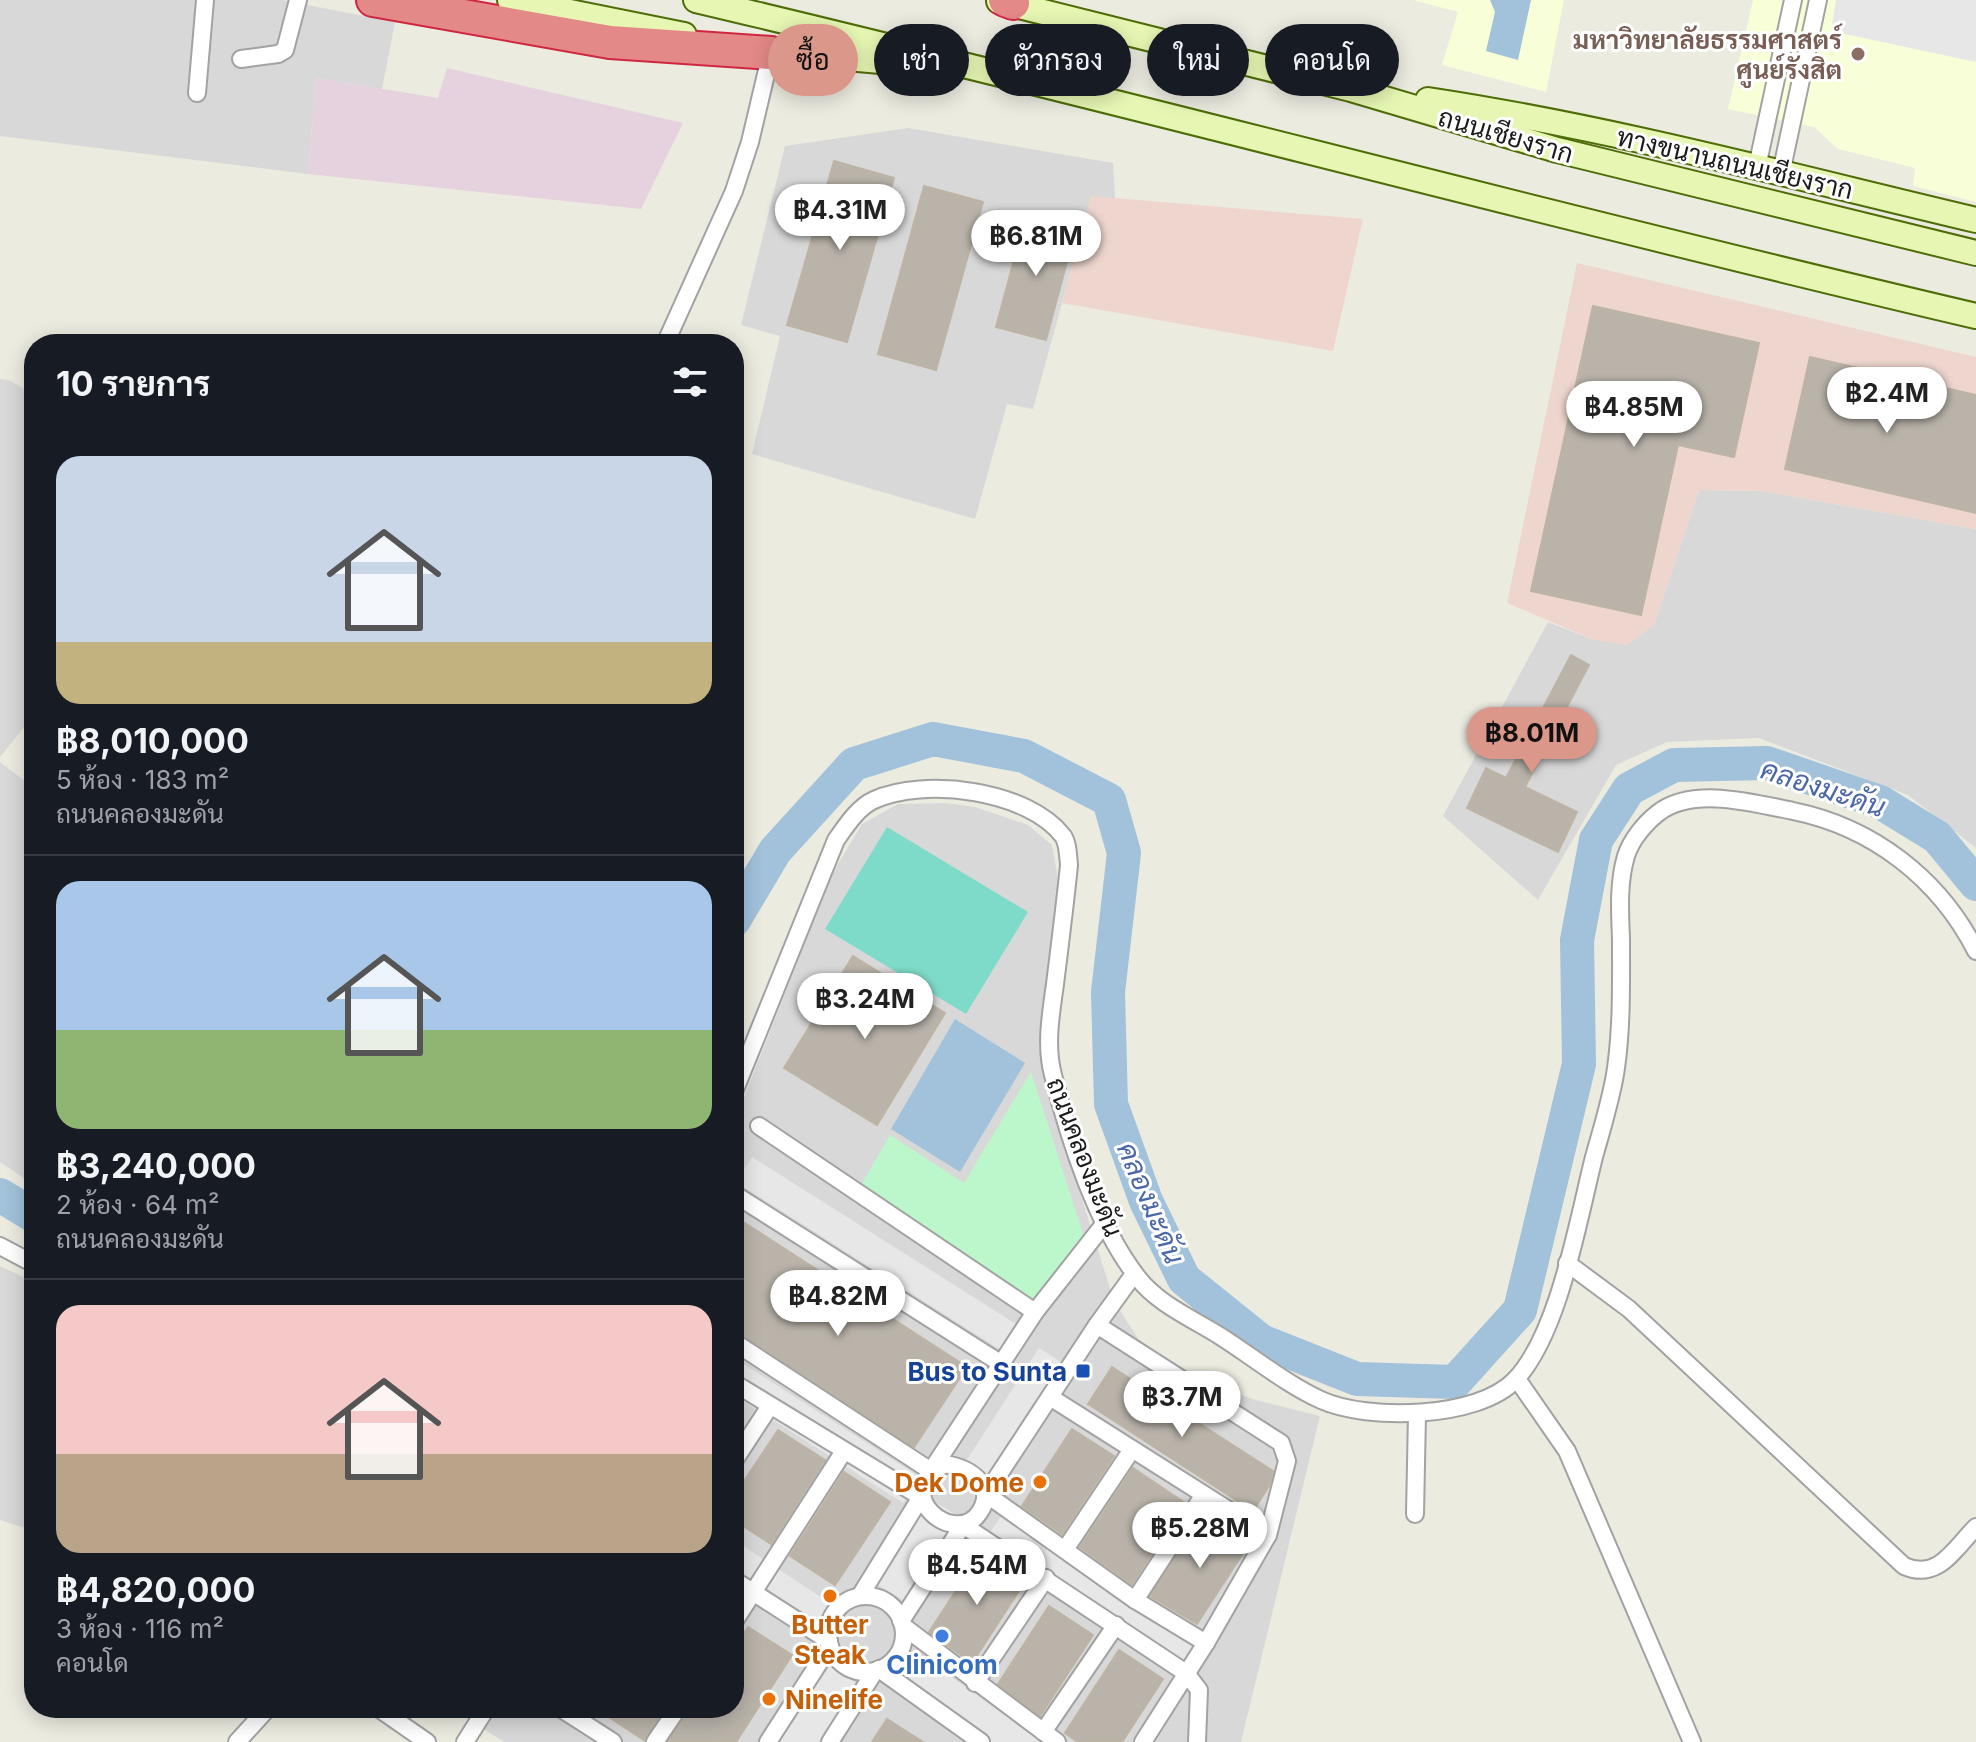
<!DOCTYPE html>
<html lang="th">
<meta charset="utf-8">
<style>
:root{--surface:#171b24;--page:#242831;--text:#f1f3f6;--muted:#9ea1a6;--line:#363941;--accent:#db988a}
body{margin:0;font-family:Inter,Sarabun,sans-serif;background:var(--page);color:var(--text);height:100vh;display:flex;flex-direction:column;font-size:30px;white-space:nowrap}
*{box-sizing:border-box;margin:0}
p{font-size:26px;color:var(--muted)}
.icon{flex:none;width:44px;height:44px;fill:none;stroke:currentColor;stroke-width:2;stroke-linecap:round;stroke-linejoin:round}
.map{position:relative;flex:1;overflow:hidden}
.side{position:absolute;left:24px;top:334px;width:720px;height:1384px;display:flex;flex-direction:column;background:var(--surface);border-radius:32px;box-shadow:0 4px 20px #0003}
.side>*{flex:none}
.guide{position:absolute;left:768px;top:24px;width:760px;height:72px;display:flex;gap:16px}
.price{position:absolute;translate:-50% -68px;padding:0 18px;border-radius:28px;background:#fff;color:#222;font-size:26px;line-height:52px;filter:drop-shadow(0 2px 4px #0008)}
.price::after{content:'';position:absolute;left:50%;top:48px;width:24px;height:18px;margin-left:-12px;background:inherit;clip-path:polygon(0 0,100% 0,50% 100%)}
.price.selected{background:var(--accent);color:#111}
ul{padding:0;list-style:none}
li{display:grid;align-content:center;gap:16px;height:424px;padding:0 32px}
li+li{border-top:2px solid var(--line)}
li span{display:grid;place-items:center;height:248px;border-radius:24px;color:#555}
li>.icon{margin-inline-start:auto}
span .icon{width:144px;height:144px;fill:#fffc;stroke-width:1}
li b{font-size:34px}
h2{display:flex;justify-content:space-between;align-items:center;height:96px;padding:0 32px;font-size:34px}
.chip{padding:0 28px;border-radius:36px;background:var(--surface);box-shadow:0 4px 20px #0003;font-size:28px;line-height:72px}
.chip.selected{background:var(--accent);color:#111}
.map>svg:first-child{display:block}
.residential{fill:#d9d8d8}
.commercial{fill:#eed6cf}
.industrial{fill:#e5d2de}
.education{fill:#f7fed8}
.park{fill:#bcf7cc}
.pitch{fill:#7fdbc9}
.parking{fill:#e7e7e7}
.water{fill:#a1c2da}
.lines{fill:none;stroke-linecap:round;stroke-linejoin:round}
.river{stroke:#a1c2da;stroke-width:34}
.building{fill:#b9b3aa;stroke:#bdb4a3;stroke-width:2}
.street-casing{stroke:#a2a2a2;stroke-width:20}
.secondary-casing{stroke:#4e6c07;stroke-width:28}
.highway-casing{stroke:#d02741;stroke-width:36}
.street{stroke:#fff;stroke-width:16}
.secondary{stroke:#e7f7b3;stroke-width:24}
.highway{stroke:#e38988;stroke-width:32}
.education-dot{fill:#8d6e63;stroke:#fff;stroke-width:3}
.transit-dot{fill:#1a4fb4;stroke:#fff;stroke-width:3}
.food-dot{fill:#e8710a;stroke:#fff;stroke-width:3}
.shop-dot{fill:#3f7fe0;stroke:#fff;stroke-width:3}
.labels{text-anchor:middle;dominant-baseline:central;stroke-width:6;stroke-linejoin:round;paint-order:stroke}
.education-label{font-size:26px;font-weight:bold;fill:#785e54;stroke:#fff;text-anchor:end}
.street-label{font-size:26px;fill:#1b1b1b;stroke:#fff}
.transit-label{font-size:26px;font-weight:bold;fill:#164399;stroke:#fff;text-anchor:end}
.food-label{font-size:26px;font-weight:bold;fill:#c56008;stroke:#fff;text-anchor:end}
.shop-label{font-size:26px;font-weight:bold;fill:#366cbe;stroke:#fff}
.water-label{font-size:28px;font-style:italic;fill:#4b67a7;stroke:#fff}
</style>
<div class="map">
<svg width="1976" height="1742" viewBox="0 0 1976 1742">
<rect width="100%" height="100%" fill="#ecebe0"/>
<g class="residential">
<polygon points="0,0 282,0 395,22 382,89 316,78 308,174 0,136"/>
<polygon points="908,128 1113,163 1115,198 1091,197 1033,409 1007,404 975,519 752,454 780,336 741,325 785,146"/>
<polygon points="0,379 9,380 34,395 34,715 0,757"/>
<polygon points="1699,490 1762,491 1976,529 1976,848 1908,795 1759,738 1667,742 1616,765 1538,900 1443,816 1548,622 1594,640 1654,625"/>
<polygon points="0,762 34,788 34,1185 0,1162"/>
<polygon points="946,803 975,807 1028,825 1052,845 1058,880 1039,1047 1047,1088 1114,1301 1140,1342 1185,1373 1252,1399 1320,1416 1241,1742 504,1742 451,1708 734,1708 734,1123 832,874 862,824 898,804"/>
<polygon points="0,1266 34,1282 34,1531 0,1520"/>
</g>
<g class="commercial">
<polygon points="1091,196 1363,219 1333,351 1062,303"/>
<polygon points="1577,263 1976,357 1976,529 1762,491 1699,490 1654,625 1627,645 1594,640 1507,603"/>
</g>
<polygon class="industrial" points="447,68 683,123 641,209 308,174 316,78 438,98"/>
<g class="education">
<polygon points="1413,0 1564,0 1546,92 1442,65 1458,12"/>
<polygon points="1753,0 1976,0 1976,202 1913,186 1915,168 1838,149 1814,127 1728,109"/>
</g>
<polygon class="park" points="1031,1072 1084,1237 1030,1304 859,1189 890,1135 964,1183"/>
<polygon class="pitch" points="887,827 1028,912 966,1014 825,929"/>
<g class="parking">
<polygon points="1836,0 1976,0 1976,62 1831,31"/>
<polygon points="752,1157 1016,1324 999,1349 736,1182"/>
<polygon points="1039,1348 1067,1366 988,1491 959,1472"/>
<polygon points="734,1358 920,1477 903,1503 734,1395"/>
<polygon points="929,1498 961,1518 907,1603 875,1583"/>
<polygon points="1003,1513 1195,1641 1180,1665 987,1537"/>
<polygon points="734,1540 833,1605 817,1630 734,1577"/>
<polygon points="915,1651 1043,1742 990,1742 897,1676"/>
<polygon points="826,1664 859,1685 823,1742 776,1742"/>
</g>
<g class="water">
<polygon points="1490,0 1531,0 1518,60 1486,51 1495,12"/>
<polygon points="955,1019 1025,1063 960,1172 891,1129"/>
</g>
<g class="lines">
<g class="river">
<polyline points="734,920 775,851 854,764 933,739 1024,756 1109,800 1124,853 1108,992 1111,1104 1146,1201 1184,1279 1261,1341 1357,1379 1455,1382 1520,1310 1579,1064 1577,940 1596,840 1629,789 1674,765 1767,763 1880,802 1937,837 1976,884"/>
<polyline points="0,1195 34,1216"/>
</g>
</g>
<g class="building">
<polygon points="834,161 894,178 847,342 787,325"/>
<polygon points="924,186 983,202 936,370 878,354"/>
<polygon points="1026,215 1076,228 1046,340 996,327"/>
<polygon points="1593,306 1759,343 1734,457 1678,445 1641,615 1531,591"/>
<polygon points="1810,357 1976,395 1976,513 1785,469"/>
<polygon points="1571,655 1589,665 1525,787 1577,812 1558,852 1467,808 1486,768 1506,778"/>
<polygon points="853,956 945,1013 877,1125 784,1068"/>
<polygon points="734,1216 967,1367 914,1447 734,1331"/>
<polygon points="1112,1367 1273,1471 1269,1486 1253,1511 1088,1404"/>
<polygon points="1072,1429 1114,1456 1062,1534 1022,1506"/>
<polygon points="778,1430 825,1460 771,1544 734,1520 734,1496"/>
<polygon points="1133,1468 1185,1503 1132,1584 1080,1547"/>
<polygon points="844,1472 890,1502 835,1585 790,1556"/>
<polygon points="1204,1515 1249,1544 1197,1624 1150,1596"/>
<polygon points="982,1551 1026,1580 972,1663 929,1632"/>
<polygon points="1049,1606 1093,1635 1040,1716 998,1684"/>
<polygon points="748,1627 792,1655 736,1742 668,1742 689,1708 734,1708 734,1648"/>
<polygon points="1119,1650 1163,1679 1122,1742 1078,1742 1065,1733"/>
<polygon points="595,1708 665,1708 644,1740"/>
<polygon points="887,1719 923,1742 872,1742"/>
</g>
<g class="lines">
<g class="street-casing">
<g id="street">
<polyline points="241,59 278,54 285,50 298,0"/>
<polyline points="197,93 205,0"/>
<polyline points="1757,167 1793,0"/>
<polyline points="1781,173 1818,0"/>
<polyline points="665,344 734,191 750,142 771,53"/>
<path d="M734,1092L836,840C846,826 858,807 874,800C924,777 1028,790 1063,836C1068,843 1068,856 1069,865C1065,905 1060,944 1055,984C1051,1014 1045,1045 1053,1075C1069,1139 1097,1226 1138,1278C1158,1304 1193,1319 1220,1336C1253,1357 1286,1384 1321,1400C1367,1421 1478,1419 1515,1380C1559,1334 1578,1220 1594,1157C1602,1128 1612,1097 1616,1068C1622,1025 1621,981 1621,939C1620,912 1618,883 1626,856C1631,840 1645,823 1658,813C1693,786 1753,803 1793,811C1872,827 1939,878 1976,951"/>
<polyline points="759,1126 1035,1312"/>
<polyline points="734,1194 1000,1363"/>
<polyline points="0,1246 34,1264"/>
<path d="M1567,1263L1629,1309L1904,1566C1938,1581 1954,1549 1976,1527"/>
<polyline points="1134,1274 1097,1325 986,1494 1135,1600 1206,1643"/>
<polyline points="1097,1325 1281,1443 1287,1461 1268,1535 1206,1643 1143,1742"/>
<polyline points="734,1342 931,1471 1035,1312 1105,1223"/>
<polyline points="1517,1379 1567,1451 1692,1742"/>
<polyline points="734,1383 921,1497 860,1596"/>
<polyline points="1050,1397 1268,1535"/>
<polyline points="734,1461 770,1406"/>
<path d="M945,1464C970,1468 998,1486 979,1513C955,1548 887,1493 945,1464Z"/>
<polyline points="1415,1514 1417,1414"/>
<polyline points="1066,1548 1131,1451"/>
<polyline points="734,1580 829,1641"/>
<circle cx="866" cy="1634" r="38"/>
<polyline points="1135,1600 1203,1496"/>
<polyline points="901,1621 963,1525 1186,1673 1199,1690 1197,1742"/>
<polyline points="734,1622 844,1451"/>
<polyline points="903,1626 1057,1742"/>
<polyline points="879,1669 981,1742"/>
<polyline points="975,1683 1046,1578"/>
<polyline points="378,1708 427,1742"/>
<polyline points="560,1708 613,1742"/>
<polyline points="1043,1732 1116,1625"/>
<polyline points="237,1742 268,1708"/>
<polyline points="465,1742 484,1712"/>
<polyline points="655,1742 678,1708"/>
<polyline points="768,1742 830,1646"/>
<polyline points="830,1742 875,1671"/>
</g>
</g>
<g class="secondary-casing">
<g id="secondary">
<polyline points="510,0 684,35"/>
<path d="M696,0C1124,101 1548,216 1976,316"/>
<polyline points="999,1 1351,89 1557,150 1976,253"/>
<polyline points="756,50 914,64"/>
<path d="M1428,100C1613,128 1794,177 1976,220"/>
</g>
</g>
<g class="highway-casing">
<g id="highway">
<polyline points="373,0 610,42 771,53"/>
<polyline points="1005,0 1013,3"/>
</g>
</g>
<use href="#street" class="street"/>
<use href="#secondary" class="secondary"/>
<use href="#highway" class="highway"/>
</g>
<circle class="education-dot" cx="1858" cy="54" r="8"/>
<rect class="transit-dot" x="1075" y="1363" width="16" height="16" rx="4"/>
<g class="food-dot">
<circle cx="1040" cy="1482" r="8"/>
<circle cx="830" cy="1596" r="8"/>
<circle cx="769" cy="1699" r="8"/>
</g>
<circle class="shop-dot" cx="942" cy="1636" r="8"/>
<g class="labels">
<g class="education-label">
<text x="1842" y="39">มหาวิทยาลัยธรรมศาสตร์<tspan x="1842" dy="30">ศูนย์รังสิต</tspan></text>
</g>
<g class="street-label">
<text transform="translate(1506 135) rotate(16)">ถนนเชียงราก</text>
<text transform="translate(1735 163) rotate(13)">ทางขนานถนนเชียงราก</text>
<text transform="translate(1085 1157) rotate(69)">ถนนคลองมะดัน</text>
</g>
<g class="transit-label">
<text x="1067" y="1371">Bus to Sunta</text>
</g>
<g class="food-label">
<text x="1024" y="1482">Dek Dome</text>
<text x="830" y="1624" text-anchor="middle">Butter<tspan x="830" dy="30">Steak</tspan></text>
<text x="785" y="1699" text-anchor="start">Ninelife</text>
</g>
<g class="shop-label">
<text x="942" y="1664">Clinicom</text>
</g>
<g class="water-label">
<text transform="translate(1823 788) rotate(18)">คลองมะดัน</text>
<text transform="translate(1151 1203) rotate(67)">คลองมะดัน</text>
</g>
</g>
</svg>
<b class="price" style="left:840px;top:252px">฿4.31M</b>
<b class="price" style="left:1036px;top:278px">฿6.81M</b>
<b class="price" style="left:1887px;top:435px">฿2.4M</b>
<b class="price" style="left:1634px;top:449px">฿4.85M</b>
<b class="price selected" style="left:1532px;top:775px">฿8.01M</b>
<b class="price" style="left:865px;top:1041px">฿3.24M</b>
<b class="price" style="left:838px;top:1338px">฿4.82M</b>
<b class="price" style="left:1182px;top:1439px">฿3.7M</b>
<b class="price" style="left:1200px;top:1570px">฿5.28M</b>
<b class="price" style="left:977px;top:1607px">฿4.54M</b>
<div class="guide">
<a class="chip selected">ซื้อ</a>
<a class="chip">เช่า</a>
<a class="chip">ตัวกรอง</a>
<a class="chip">ใหม่</a>
<a class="chip">คอนโด</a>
</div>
<section class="side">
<h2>10 รายการ<svg class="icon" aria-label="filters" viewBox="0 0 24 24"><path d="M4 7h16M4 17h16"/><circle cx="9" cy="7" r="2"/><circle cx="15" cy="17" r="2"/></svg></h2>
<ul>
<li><span style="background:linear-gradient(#c9d6e8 75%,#c2b280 0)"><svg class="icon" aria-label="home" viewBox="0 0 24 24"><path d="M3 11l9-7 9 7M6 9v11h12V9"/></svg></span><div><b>฿8,010,000</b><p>5 ห้อง · 183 m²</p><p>ถนนคลองมะดัน</p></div></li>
<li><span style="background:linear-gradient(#a9c7e8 60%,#8fb573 0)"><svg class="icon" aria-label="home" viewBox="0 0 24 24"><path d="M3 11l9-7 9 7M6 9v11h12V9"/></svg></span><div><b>฿3,240,000</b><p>2 ห้อง · 64 m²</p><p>ถนนคลองมะดัน</p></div></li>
<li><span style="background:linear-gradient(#f6c9c9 60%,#b9a48a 0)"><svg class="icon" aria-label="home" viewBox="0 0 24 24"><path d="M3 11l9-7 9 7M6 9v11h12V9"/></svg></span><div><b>฿4,820,000</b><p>3 ห้อง · 116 m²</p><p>คอนโด</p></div></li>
</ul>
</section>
</div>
